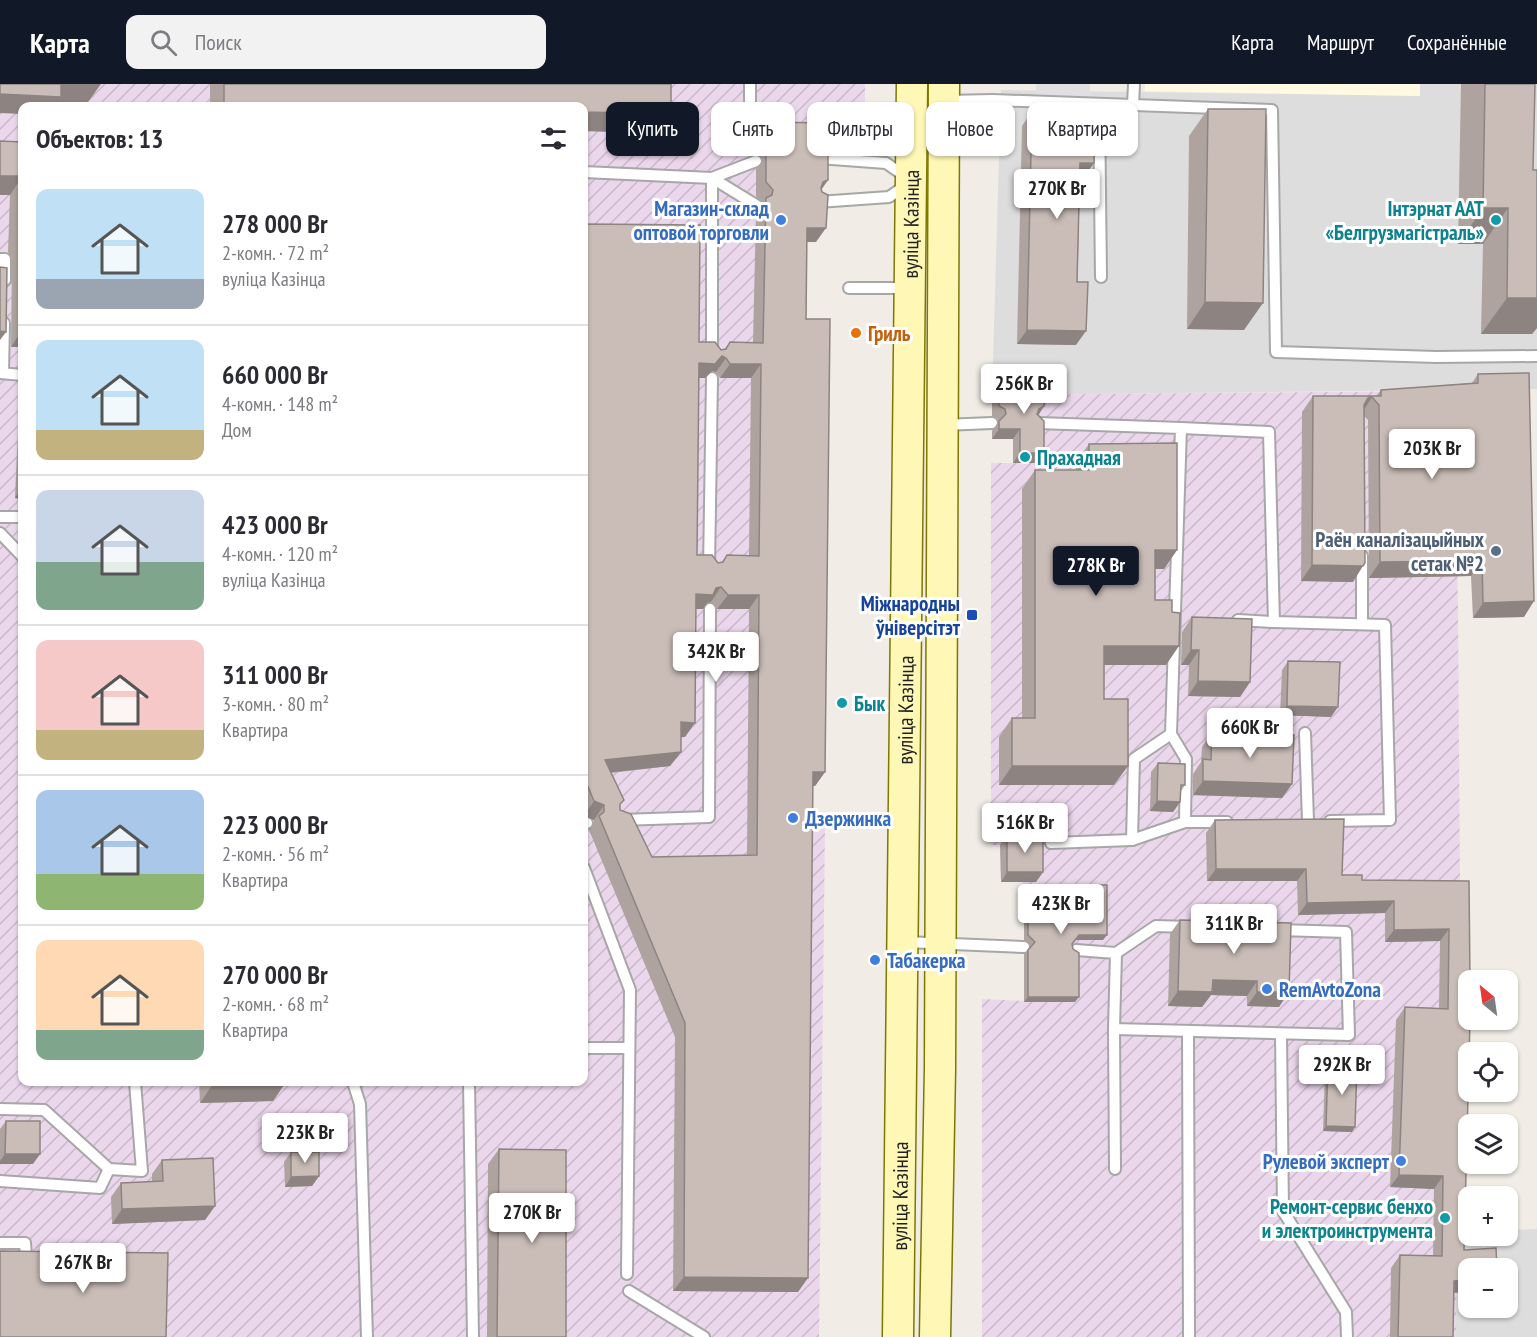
<!DOCTYPE html>
<html lang="ru">
<meta charset="utf-8">
<style>
:root{--surface:#fff;--page:#f2f2f3;--text:#2b2b33;--muted:#7c7c81;--line:#e1e1e2;--accent:#111827}
body{margin:0;font-family:"PT Sans Narrow",sans-serif;background:var(--page);color:var(--text);height:100vh;display:flex;flex-direction:column;font-size:22px;white-space:nowrap}
*{box-sizing:border-box;margin:0}
p{font-size:20px;color:var(--muted)}
.icon{flex:none;width:33px;height:33px;fill:none;stroke:currentColor;stroke-width:2;stroke-linecap:round;stroke-linejoin:round}
.map{position:relative;flex:1;overflow:hidden}
.sheet{position:absolute;left:18px;top:18px;width:570px;height:984px;display:flex;flex-direction:column;background:var(--surface);border-radius:12px;box-shadow:0 2px 4px #0004}
.sheet>*{flex:none}
.banner{position:absolute;left:606px;top:18px;width:570px;height:54px;display:flex;gap:12px}
.needle{width:39px;rotate:331deg}
.buttons{position:absolute;left:1458px;top:886px;display:grid;gap:12px}
.buttons a{display:grid;place-items:center;width:60px;height:60px;border-radius:12px;background:var(--surface);box-shadow:0 2px 4px #0004;font-size:30px}
.price{position:absolute;translate:-50% -51px;padding:0 14px;border-radius:6px;background:#fff;color:#222;font-size:20px;line-height:39px;filter:drop-shadow(0 2px 3px #0008)}
.price::after{content:'';position:absolute;left:50%;top:36px;width:18px;height:14px;margin-left:-9px;background:inherit;clip-path:polygon(0 0,100% 0,50% 100%)}
.price.on{background:var(--accent);color:#fff}
ul{padding:0;list-style:none}
li{display:flex;align-items:center;gap:18px;height:150px;padding:0 18px}
li+li{border-top:2px solid var(--line)}
li span{display:grid;place-items:center;flex:none;width:168px;height:120px;border-radius:12px;color:#555}
li>.icon{margin-inline-start:auto}
span .icon{width:72px;height:72px;fill:#fffc;stroke-width:1}
li b{font-size:26px}
h2{display:flex;justify-content:space-between;align-items:center;height:72px;padding:0 18px;font-size:26px}
.chip{padding:0 21px;border-radius:12px;background:var(--surface);box-shadow:0 2px 4px #0004;font-size:21px;line-height:54px}
.chip.on{background:var(--accent);color:#fff}
header{display:flex;align-items:center;gap:36px;box-sizing:border-box;height:84px;padding:0 30px;background:var(--accent);color:#fff}
header strong{font-size:28px}
nav{display:flex;gap:33px;margin-inline-start:auto;font-size:21px}
.search{width:420px;height:54px;background:var(--page);display:flex;align-items:center;gap:15px;box-sizing:border-box;padding:0 21px;border-radius:12px;color:var(--muted);font-size:22px}
.map>svg:first-child{display:block}
.residential{fill:#dedddd;fill-rule:evenodd}
.industrial{fill:url(#industrial-furrows);fill-rule:evenodd}
.education{fill:#fffae1}
.parking{fill:#e0e0e0}
.lines{fill:none;stroke-linecap:round;stroke-linejoin:round}
.service-casing{stroke:#a7a7a7;stroke-width:14}
.secondary-casing{stroke:#7e7700;stroke-width:33}
.service{stroke:#fff;stroke-width:10}
.secondary{stroke:#fff7b6;stroke-width:30}
.wall{fill:#aea39e;fill-rule:evenodd}
.shaded-wall{fill:#8d8481}
.building{fill:#cabdb8;stroke:#8d8481;stroke-width:1.5;fill-rule:evenodd}
.shop-dot{fill:#3f7fe0;stroke:#fff;stroke-width:2}
.culture-dot{fill:#0f9aa8;stroke:#fff;stroke-width:2}
.food-dot{fill:#e8710a;stroke:#fff;stroke-width:2}
.service-dot{fill:#5c6f8a;stroke:#fff;stroke-width:2}
.transit-dot{fill:#1a4fb4;stroke:#fff;stroke-width:2}
.labels{text-anchor:middle;dominant-baseline:central;stroke-width:6;stroke-linejoin:round;paint-order:stroke}
.shop-label{font-size:21px;font-weight:bold;fill:#366cbe;stroke:#fff;text-anchor:start}
.culture-label{font-size:21px;font-weight:bold;fill:#0d838f;stroke:#fff;text-anchor:end}
.street-label{font-size:21px;fill:#202020;stroke:#fff}
.food-label{font-size:21px;font-weight:bold;fill:#c56008;stroke:#fff;text-anchor:start}
.service-label{font-size:21px;font-weight:bold;fill:#4e5e75;stroke:#fff;text-anchor:end}
.transit-label{font-size:21px;font-weight:bold;fill:#164399;stroke:#fff;text-anchor:end}
</style>
<header>
<strong>Карта</strong>
<div class="search"><svg class="icon" aria-label="search" viewBox="0 0 24 24"><circle cx="10" cy="10" r="6"/><path d="M15 15l6 6"/></svg>Поиск</div>
<nav><a>Карта</a><a>Маршрут</a><a>Сохранённые</a></nav>
</header>
<div class="map">
<svg width="1537" height="1253" viewBox="0 0 1537 1253">
<defs>
<pattern id="industrial-furrows" width="10" height="10" patternUnits="userSpaceOnUse" patternTransform="scale(1.5)"><rect width="10" height="10" fill="#ebd7eb"/><path d="M-1 1l2-2M0 10L10 0M9 11l2-2" fill="none" stroke="#c9b8c9"/></pattern>
</defs>
<rect width="100%" height="100%" fill="#f1ece6"/>
<g class="residential">
<polygon points="1420,0 1537,0 1537,305 992,311 1001,6 1419,12"/>
<path d="M1537,1145V1253H1456V1147H1468V1152H1508V1146ZM1468,1185H1508V1224H1468Z"/>
</g>
<g class="industrial">
<path d="M0,0H865V48L819,47L816,158H797L803,740L825,743L819,1253H0ZM22,22H584V998H22Z"/>
<polygon points="1453,307 1458,521 1460,809 1456,1253 982,1253 982,915 1024,917 1024,806 1022,798 1001,798 1000,761 991,761 991,379 1013,379 1013,355 992,355 992,311"/>
</g>
<polygon class="education" points="1145,0 1420,0 1420,12 1145,7"/>
<polygon class="parking" points="1036,0 1090,0 1090,12 1036,13"/>
<g class="lines">
<g class="service-casing">
<g id="service">
<polyline points="750,0 750,21"/>
<polyline points="946,17 993,16 1272,26 1276,268 1436,273 1537,272"/>
<polyline points="1099,20 1101,193"/>
<polyline points="1133,21 1134,0"/>
<polyline points="818,74 886,79 912,97 889,113 818,118"/>
<polyline points="584,88 712,94 756,77"/>
<polyline points="712,94 756,121"/>
<polyline points="0,175 5,175 5,196"/>
<polyline points="849,204 908,204"/>
<polyline points="712,271 712,94"/>
<polyline points="0,289 22,291"/>
<polyline points="3,289 4,239"/>
<polyline points="1038,339 1181,344 1171,650 1134,675 1132,756 1051,759"/>
<polyline points="943,341 992,339"/>
<polyline points="1181,344 1269,348 1274,538 1385,541 1390,736 1330,737"/>
<polyline points="0,433 22,433"/>
<polyline points="0,449 22,472"/>
<polyline points="1362,472 1362,540"/>
<polyline points="709,485 712,294"/>
<polyline points="1238,536 1274,538"/>
<polyline points="1305,649 1308,737"/>
<polyline points="1171,650 1186,675 1185,738"/>
<polyline points="621,736 709,733 710,525"/>
<polyline points="584,739 587,739"/>
<polyline points="1132,756 1185,738 1227,738"/>
<polyline points="584,784 630,906 627,1190"/>
<polyline points="905,858 1024,863"/>
<polyline points="1076,866 1116,869 1114,945 1349,951 1346,848 1279,846"/>
<polyline points="1116,869 1156,842 1188,843"/>
<polyline points="1114,945 1115,1085"/>
<polyline points="1188,948 1189,1253"/>
<polyline points="1281,950 1283,1127 1346,1228 1347,1253"/>
<polyline points="584,964 629,964"/>
<polyline points="353,998 360,1020 367,1253"/>
<polyline points="469,998 473,1253"/>
<polyline points="0,1025 44,1026 109,1085 142,1087 135,998"/>
<polyline points="0,1097 100,1104 109,1085"/>
<polyline points="0,1159 25,1159 26,1172"/>
<polyline points="629,1207 704,1253"/>
</g>
</g>
<g class="secondary-casing">
<g id="secondary">
<path id="s1" d="M898,1253L912,0"/>
<polyline points="935,1253 940,985 944,0"/>
</g>
</g>
<use href="#service" class="service"/>
<use href="#secondary" class="secondary"/>
</g>
<g class="wall">
<polygon points="210,0 671,0 658,49 584,47 584,22 210,22"/>
<polygon points="1461,0 1535,0 1533,86 1537,244 1532,250 1481,250 1483,160 1458,160"/>
<polygon points="1208,25 1244,246 1187,245 1189,52"/>
<polygon points="1032,27 1094,79 1083,94 1080,94 1076,261 1017,260 1022,42"/>
<path d="M766,38L828,52L822,61L828,96L821,106L816,158H807L806,235L825,688L815,702H813L798,1208L673,1207L675,953L589,746L594,740V736L584,732V140L699,258L721,266L725,265L730,258L753,259L756,128L762,119L756,112V85L763,76L761,72L756,70V53ZM712,287L716,288L720,294H751L749,472L727,471L722,478L718,479L697,471L699,294H705ZM711,518L717,525H749L747,771L652,773L620,726V721L611,689L670,682L681,668V653H685L696,525H703L707,519Z"/>
<polygon points="0,58 22,58 22,263 11,263 12,175 8,168 10,111 0,111"/>
<polygon points="1478,290 1524,533 1473,534 1471,492 1369,494 1368,336 1364,332 1353,498 1301,497 1302,328 1313,312 1376,312 1381,306 1472,299"/>
<polygon points="999,301 1038,331 1044,369 1038,379 1013,379 1013,355 992,355 992,347 999,337 998,335 992,332 992,311"/>
<polygon points="22,322 22,415 15,414 19,327"/>
<polygon points="1089,360 1177,466 1164,485 1155,485 1155,516 1166,581 1104,581 1104,615 1114,701 999,701 999,653 1012,634 1022,634 1022,405 1035,386 1076,386 1076,378"/>
<polygon points="1192,533 1250,598 1240,613 1188,612 1189,581 1181,581 1182,548"/>
<polygon points="1288,577 1331,633 1280,631 1282,586"/>
<polygon points="1212,648 1292,700 1282,714 1193,711 1193,690 1201,678 1202,663"/>
<polygon points="1158,679 1185,701 1181,707 1180,718 1173,728 1150,727 1151,688"/>
<polygon points="1215,736 1342,791 1362,796 1469,797 1464,1166 1468,1185 1468,1208 1454,1209 1453,1253 1390,1253 1391,1184 1400,1171 1433,1172 1434,1105 1390,1103 1396,936 1405,923 1439,924 1440,857 1385,858 1385,829 1298,831 1297,797 1207,797 1206,749"/>
<polygon points="1007,751 1043,788 1036,798 1001,798 1000,761"/>
<polygon points="1028,801 1103,856 1076,856 1072,860 1075,918 1024,918 1024,870 1031,862 1024,856 1024,806"/>
<polygon points="1180,836 1291,839 1279,923 1247,922 1247,912 1211,911 1202,923 1168,922 1170,850"/>
<polygon points="1328,980 1352,1048 1323,1047 1325,985"/>
<polygon points="199,998 286,998 273,1017 200,1019"/>
<polygon points="6,1037 33,1080 0,1080 0,1045"/>
<polygon points="499,1065 566,1253 487,1253 488,1080"/>
<polygon points="291,1068 319,1092 312,1102 285,1103 284,1078"/>
<polygon points="162,1076 215,1122 205,1136 112,1140 111,1113 121,1099 152,1098 152,1090"/>
</g>
<g class="shaded-wall">
<polygon points="61,0 101,0 88,18 57,18 54,22 22,22 22,30 0,29 0,10"/>
<polygon points="224,19 349,22 221,22"/>
<polygon points="584,28 671,30 658,49 584,47"/>
<polygon points="828,52 818,67 822,55"/>
<polygon points="766,55 771,57 761,72 756,70"/>
<polygon points="1080,79 1094,79 1083,94 1070,93"/>
<polygon points="0,92 22,92 22,93 10,111 0,111"/>
<polygon points="828,96 818,110 823,98"/>
<polygon points="1483,124 1508,124 1483,160 1458,160"/>
<polygon points="807,144 826,144 816,158 797,158"/>
<polygon points="1507,214 1537,214 1537,244 1532,250 1481,250"/>
<polygon points="1205,218 1263,219 1244,246 1187,245"/>
<polygon points="22,246 22,263 11,263"/>
<polygon points="1027,246 1086,247 1076,261 1017,260"/>
<polygon points="0,247 6,248 0,256"/>
<polygon points="722,272 726,274 716,288 712,287 705,294 689,294 699,279"/>
<polygon points="730,280 761,280 751,294 720,294"/>
<polygon points="1372,313 1362,329 1357,330 1368,314"/>
<polygon points="1044,322 1038,332 1032,335 1039,325"/>
<polygon points="999,345 1020,345 1013,355 992,355"/>
<polygon points="1020,369 1044,369 1038,379 1013,379"/>
<polygon points="22,403 22,415 15,414"/>
<polygon points="1155,466 1177,466 1164,485 1142,485"/>
<polygon points="1482,477 1471,492 1369,494 1380,478"/>
<polygon points="1312,481 1363,482 1353,498 1301,497"/>
<polygon points="721,503 711,518 707,519 703,525 686,525 696,510"/>
<polygon points="728,511 759,511 749,525 717,525"/>
<polygon points="1534,517 1524,533 1473,534 1483,519"/>
<polygon points="1104,562 1179,562 1166,581 1091,581"/>
<polygon points="1191,566 1199,566 1189,581 1181,581"/>
<polygon points="1198,597 1250,598 1240,613 1188,612"/>
<polygon points="1287,622 1338,623 1331,633 1280,631"/>
<polygon points="681,638 695,639 685,653 671,653"/>
<polygon points="681,668 670,682 595,690 605,676"/>
<polygon points="1012,682 1128,682 1114,701 999,701"/>
<polygon points="813,688 825,688 815,702 803,702"/>
<polygon points="1203,697 1292,700 1282,714 1193,711"/>
<polygon points="594,717 604,721 594,736 584,732"/>
<polygon points="1157,717 1180,718 1173,728 1150,727"/>
<polygon points="1216,785 1306,785 1297,797 1207,797"/>
<polygon points="1007,788 1043,788 1036,798 1001,798"/>
<polygon points="1394,817 1385,829 1298,831 1307,819"/>
<polygon points="1449,845 1440,857 1385,858 1394,846"/>
<polygon points="1079,851 1107,851 1103,856 1076,856"/>
<polygon points="1213,896 1257,897 1247,912 1211,911 1202,923 1168,922 1178,907"/>
<polygon points="1257,908 1289,908 1279,923 1247,922"/>
<polygon points="1028,913 1079,913 1075,918 1024,918"/>
<polygon points="286,998 273,1017 200,1019 213,1000"/>
<polygon points="1326,1042 1355,1043 1352,1048 1323,1047"/>
<polygon points="5,1070 40,1070 33,1080 0,1080 0,1077"/>
<polygon points="1399,1091 1443,1092 1434,1105 1390,1103"/>
<polygon points="319,1092 312,1102 285,1103 291,1093"/>
<polygon points="215,1122 205,1136 112,1140 122,1125"/>
<polygon points="684,1193 808,1194 798,1208 673,1207"/>
<polygon points="1468,1196 1468,1208 1446,1209 1454,1197"/>
</g>
<g class="building">
<polygon points="0,0 61,0 61,13 0,10"/>
<polygon points="224,0 671,0 671,30 584,28 584,22 349,22 224,19"/>
<polygon points="1485,0 1535,0 1533,86 1537,86 1537,214 1507,214 1508,124 1483,124"/>
<polygon points="1208,25 1266,25 1263,219 1205,218"/>
<polygon points="1032,27 1095,29 1094,79 1080,79 1077,198 1088,198 1086,247 1027,246"/>
<path d="M766,38L829,39L828,52L822,55L821,60L828,67V96L823,98L821,104L822,108L828,111L826,144H807L806,235H830L825,688H813L808,1194L684,1193L685,939L599,732L604,728V721L594,717L584,693V140L700,141L699,258H715L721,266L726,265L730,258L763,259L766,114L772,111L773,106L766,98V71L773,63L771,57L766,55ZM722,272L726,274L730,280H761L759,472L727,471L723,478L718,479L712,471H697L699,279L715,280ZM721,503L728,511H759L757,771L652,773L631,730L620,726V720L624,716L605,676L681,668V638L695,639L696,510L713,511L716,504Z"/>
<polygon points="0,57 22,58 22,92 0,92"/>
<polygon points="22,113 22,151 21,149"/>
<polygon points="0,183 7,184 6,248 0,247"/>
<polygon points="1529,289 1534,517 1483,519 1482,477 1380,478 1379,321 1372,313 1368,314 1364,321 1365,479 1363,482 1312,481 1313,312 1381,312 1381,306 1478,299 1478,290"/>
<polygon points="999,301 1045,301 1044,322 1039,325 1037,330 1044,337 1044,369 1020,369 1020,345 999,345 999,337 1006,330 1005,325 999,322"/>
<polygon points="1177,359 1177,466 1155,466 1155,516 1172,516 1172,528 1180,529 1179,562 1104,562 1104,615 1128,615 1128,682 1012,682 1012,634 1035,634 1035,386 1089,386 1089,360"/>
<polygon points="1192,533 1252,535 1250,598 1198,597 1199,566 1191,566"/>
<polygon points="1288,577 1340,578 1338,623 1287,622"/>
<polygon points="1212,648 1294,651 1292,700 1203,697 1203,675 1211,676"/>
<polygon points="1158,679 1185,680 1185,701 1181,701 1180,718 1157,717"/>
<polygon points="1344,735 1342,791 1362,791 1362,796 1469,797 1470,897 1468,897 1468,936 1470,936 1464,1166 1496,1164 1497,1185 1468,1185 1468,1196 1454,1197 1453,1253 1398,1253 1400,1171 1442,1172 1443,1092 1399,1091 1405,923 1448,925 1449,845 1394,846 1394,817 1307,819 1306,785 1216,785 1215,736"/>
<rect x="1007" y="751" width="36" height="37"/>
<polygon points="1028,801 1107,801 1107,851 1079,851 1072,860 1073,865 1079,869 1079,913 1028,913 1028,866 1035,858 1028,851"/>
<polygon points="1180,836 1291,839 1289,908 1257,908 1257,897 1213,896 1212,908 1178,907"/>
<polygon points="1328,980 1357,981 1355,1043 1326,1042"/>
<polygon points="213,998 286,998 213,1000"/>
<polygon points="6,1037 40,1037 40,1070 5,1070"/>
<polygon points="499,1065 566,1066 566,1253 497,1253"/>
<polygon points="291,1068 319,1068 319,1092 291,1093"/>
<polygon points="213,1074 215,1122 122,1125 121,1099 163,1097 162,1076"/>
<polygon points="0,1167 168,1169 166,1253 0,1253"/>
</g>
<g class="shop-dot">
<circle cx="781" cy="136" r="6"/>
<circle cx="793" cy="734" r="6"/>
<circle cx="875" cy="876" r="6"/>
<circle cx="1267" cy="905" r="6"/>
<circle cx="1401" cy="1077" r="6"/>
</g>
<g class="culture-dot">
<circle cx="1496" cy="136" r="6"/>
<circle cx="1025" cy="373" r="6"/>
<circle cx="842" cy="619" r="6"/>
<circle cx="1445" cy="1134" r="6"/>
</g>
<circle class="food-dot" cx="856" cy="249" r="6"/>
<circle class="service-dot" cx="1496" cy="467" r="6"/>
<rect class="transit-dot" x="966" y="525" width="12" height="12" rx="3"/>
<g class="labels">
<g class="shop-label">
<text x="769" y="124" text-anchor="end">Магазин-склад<tspan x="769" dy="24">оптовой торговли</tspan></text>
<text x="805" y="734">Дзержинка</text>
<text x="887" y="876">Табакерка</text>
<text x="1279" y="905">RemAvtoZona</text>
<text x="1389" y="1077" text-anchor="end">Рулевой эксперт</text>
</g>
<g class="culture-label">
<text x="1484" y="124">Інтэрнат ААТ<tspan x="1484" dy="24">«Белгрузмагістраль»</tspan></text>
<text x="1037" y="373" text-anchor="start">Прахадная</text>
<text x="854" y="619" text-anchor="start">Бык</text>
<text x="1433" y="1122">Ремонт-сервис бенхо<tspan x="1433" dy="24">и электроинструмента</tspan></text>
</g>
<g class="street-label">
<text stroke="none"><textPath href="#s1" startOffset="1113">вуліца Казінца</textPath></text>
<text stroke="none"><textPath href="#s1" startOffset="627">вуліца Казінца</textPath></text>
<text stroke="none"><textPath href="#s1" startOffset="141">вуліца Казінца</textPath></text>
</g>
<g class="food-label">
<text x="868" y="249">Гриль</text>
</g>
<g class="service-label">
<text x="1484" y="455">Раён каналізацыйных<tspan x="1484" dy="24">сетак №2</tspan></text>
</g>
<g class="transit-label">
<text x="960" y="519">Міжнародны<tspan x="960" dy="24">ўніверсітэт</tspan></text>
</g>
</g>
</svg>
<div class="buttons">
<a><svg class="needle" viewBox="-14 -14 28 28"><path d="M0-13l5 13h-10z" fill="#e53935"/><path d="M0 13l5-13h-10z" fill="#7c7c81"/></svg></a>
<a><svg class="icon" aria-label="locate" viewBox="0 0 24 24"><circle cx="12" cy="12" r="6"/><path d="M12 2v4M12 18v4M2 12h4M18 12h4"/></svg></a>
<a><svg class="icon" aria-label="layers" viewBox="0 0 24 24"><path d="M12 4l9 5-9 5-9-5zM3 14l9 5 9-5"/></svg></a>
<a>+</a>
<a>−</a>
</div>
<b class="price" style="left:1057px;top:136px">270K Br</b>
<b class="price" style="left:1024px;top:331px">256K Br</b>
<b class="price" style="left:1432px;top:396px">203K Br</b>
<b class="price on" style="left:1096px;top:513px">278K Br</b>
<b class="price" style="left:716px;top:599px">342K Br</b>
<b class="price" style="left:1250px;top:675px">660K Br</b>
<b class="price" style="left:1025px;top:770px">516K Br</b>
<b class="price" style="left:1061px;top:851px">423K Br</b>
<b class="price" style="left:1234px;top:871px">311K Br</b>
<b class="price" style="left:1342px;top:1012px">292K Br</b>
<b class="price" style="left:305px;top:1080px">223K Br</b>
<b class="price" style="left:532px;top:1160px">270K Br</b>
<b class="price" style="left:83px;top:1210px">267K Br</b>
<div class="banner">
<a class="chip on">Купить</a>
<a class="chip">Снять</a>
<a class="chip">Фильтры</a>
<a class="chip">Новое</a>
<a class="chip">Квартира</a>
</div>
<section class="sheet">
<h2>Объектов: 13<svg class="icon" aria-label="filters" viewBox="0 0 24 24"><path d="M4 7h16M4 17h16"/><circle cx="9" cy="7" r="2"/><circle cx="15" cy="17" r="2"/></svg></h2>
<ul>
<li><span style="background:linear-gradient(#bfe0f5 75%,#9aa5b1 0)"><svg class="icon" aria-label="home" viewBox="0 0 24 24"><path d="M3 11l9-7 9 7M6 9v11h12V9"/></svg></span><div><b>278 000 Br</b><p>2-комн. · 72 m²</p><p>вуліца Казінца</p></div></li>
<li><span style="background:linear-gradient(#bfe0f5 75%,#c2b280 0)"><svg class="icon" aria-label="home" viewBox="0 0 24 24"><path d="M3 11l9-7 9 7M6 9v11h12V9"/></svg></span><div><b>660 000 Br</b><p>4-комн. · 148 m²</p><p>Дом</p></div></li>
<li><span style="background:linear-gradient(#c9d6e8 60%,#7fa58c 0)"><svg class="icon" aria-label="home" viewBox="0 0 24 24"><path d="M3 11l9-7 9 7M6 9v11h12V9"/></svg></span><div><b>423 000 Br</b><p>4-комн. · 120 m²</p><p>вуліца Казінца</p></div></li>
<li><span style="background:linear-gradient(#f6c9c9 75%,#c2b280 0)"><svg class="icon" aria-label="home" viewBox="0 0 24 24"><path d="M3 11l9-7 9 7M6 9v11h12V9"/></svg></span><div><b>311 000 Br</b><p>3-комн. · 80 m²</p><p>Квартира</p></div></li>
<li><span style="background:linear-gradient(#a9c7e8 70%,#8fb573 0)"><svg class="icon" aria-label="home" viewBox="0 0 24 24"><path d="M3 11l9-7 9 7M6 9v11h12V9"/></svg></span><div><b>223 000 Br</b><p>2-комн. · 56 m²</p><p>Квартира</p></div></li>
<li><span style="background:linear-gradient(#ffd9b3 75%,#7fa58c 0)"><svg class="icon" aria-label="home" viewBox="0 0 24 24"><path d="M3 11l9-7 9 7M6 9v11h12V9"/></svg></span><div><b>270 000 Br</b><p>2-комн. · 68 m²</p><p>Квартира</p></div></li>
</ul>
</section>
</div>
